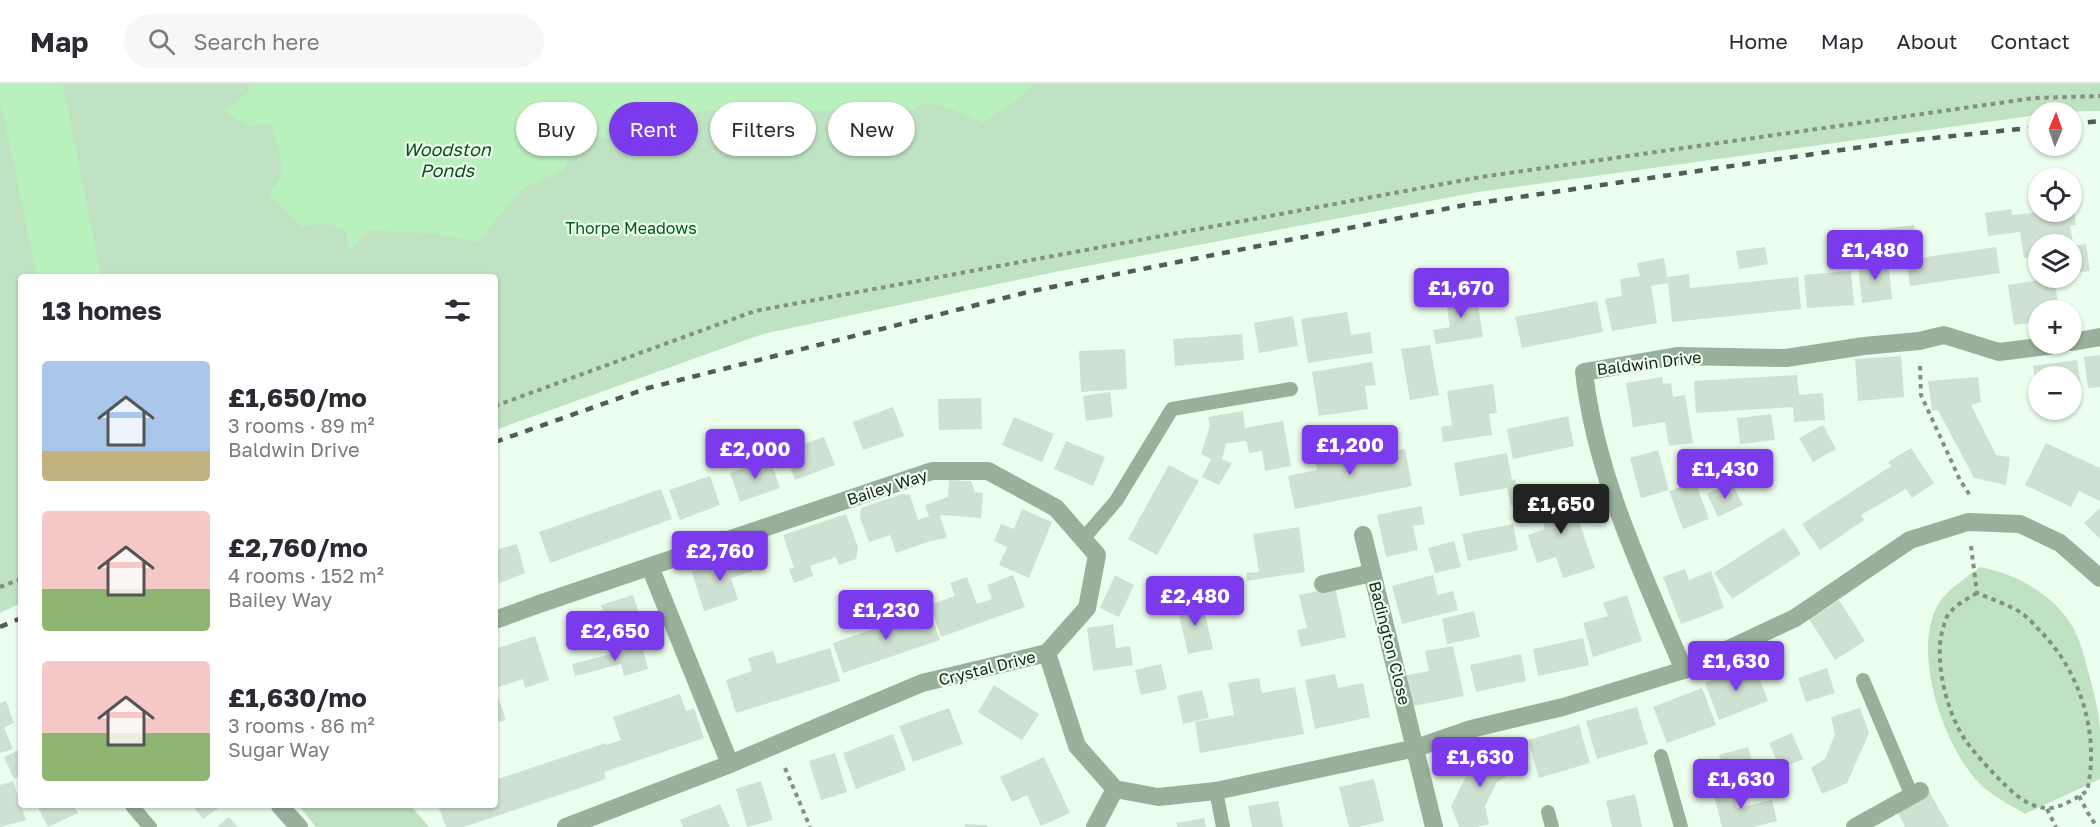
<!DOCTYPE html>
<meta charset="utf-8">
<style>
:root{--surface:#fff;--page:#f7f7f7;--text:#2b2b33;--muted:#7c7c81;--line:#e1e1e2;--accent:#7c3aed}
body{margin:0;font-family:"Golos Text",sans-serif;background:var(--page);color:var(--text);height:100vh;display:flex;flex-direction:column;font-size:22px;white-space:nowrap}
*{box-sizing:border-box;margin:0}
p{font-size:20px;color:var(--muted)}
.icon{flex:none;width:33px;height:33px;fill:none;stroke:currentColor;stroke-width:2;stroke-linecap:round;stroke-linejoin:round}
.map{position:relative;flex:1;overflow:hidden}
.details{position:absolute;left:18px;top:190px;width:480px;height:534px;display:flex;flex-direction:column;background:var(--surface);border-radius:6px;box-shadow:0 2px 4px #0004}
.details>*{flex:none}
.guide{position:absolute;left:516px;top:18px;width:570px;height:54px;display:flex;gap:12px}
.needle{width:39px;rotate:2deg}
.buttons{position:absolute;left:2028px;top:18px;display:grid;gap:12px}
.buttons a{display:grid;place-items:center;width:54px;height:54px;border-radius:50%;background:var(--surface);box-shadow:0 2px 4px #0004;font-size:30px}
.price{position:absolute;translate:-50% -51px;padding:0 14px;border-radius:6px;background:var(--accent);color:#fff;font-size:20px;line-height:39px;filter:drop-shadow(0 2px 3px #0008)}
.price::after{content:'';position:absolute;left:50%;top:36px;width:18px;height:14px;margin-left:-9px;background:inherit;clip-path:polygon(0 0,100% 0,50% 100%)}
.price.selected{background:#222;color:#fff}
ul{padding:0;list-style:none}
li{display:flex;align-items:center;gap:18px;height:150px;padding:0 24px}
li span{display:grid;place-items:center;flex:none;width:168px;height:120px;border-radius:6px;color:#555}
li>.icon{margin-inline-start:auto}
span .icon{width:72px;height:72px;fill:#fffc;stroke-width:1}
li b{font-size:26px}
h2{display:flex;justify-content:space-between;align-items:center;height:72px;padding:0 24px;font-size:26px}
.pill{padding:0 21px;border-radius:27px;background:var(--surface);box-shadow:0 2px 4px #0004;font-size:21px;line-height:54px}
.pill.selected{background:var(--accent);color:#fff}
header{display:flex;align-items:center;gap:36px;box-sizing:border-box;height:84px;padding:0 30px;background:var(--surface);border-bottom:2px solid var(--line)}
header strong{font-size:28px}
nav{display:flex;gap:33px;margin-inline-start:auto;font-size:21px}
.search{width:420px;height:54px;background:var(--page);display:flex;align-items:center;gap:15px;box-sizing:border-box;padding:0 21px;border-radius:33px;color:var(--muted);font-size:22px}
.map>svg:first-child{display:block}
.green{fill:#bee2c2}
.water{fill:#b8f0be}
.building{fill:#cfe1d1}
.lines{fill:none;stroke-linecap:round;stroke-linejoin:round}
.path{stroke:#839085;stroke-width:4;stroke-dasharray:4.5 4.5;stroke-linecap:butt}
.service{stroke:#99b19b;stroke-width:14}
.minor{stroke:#99b19b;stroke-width:18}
.rail{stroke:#525c54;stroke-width:4.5;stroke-dasharray:8 8;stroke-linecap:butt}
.labels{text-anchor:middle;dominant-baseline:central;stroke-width:4.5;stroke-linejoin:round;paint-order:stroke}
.park-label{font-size:16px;fill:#00591e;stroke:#ecfeee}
.street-label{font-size:16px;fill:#1b221c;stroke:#ecfeee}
.water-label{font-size:18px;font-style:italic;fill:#0f4c1f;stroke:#ecfeee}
</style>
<header>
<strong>Map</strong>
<div class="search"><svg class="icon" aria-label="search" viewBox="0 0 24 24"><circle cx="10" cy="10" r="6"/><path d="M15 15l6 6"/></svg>Search here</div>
<nav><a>Home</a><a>Map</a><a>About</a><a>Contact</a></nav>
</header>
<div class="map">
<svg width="2100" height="743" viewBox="0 0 2100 743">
<rect width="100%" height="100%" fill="#ecfeee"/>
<g class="green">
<polygon points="0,0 2100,0 2100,27 2038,28 2038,31 1478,108 1055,188 763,250 495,346 495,194 21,194 21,519 0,529"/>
<path d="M1980,483C2015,490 2048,507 2069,537C2080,553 2085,575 2090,594C2094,610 2099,627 2100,644C2100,660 2100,678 2100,695L2025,730C2010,721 1992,712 1979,699C1944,663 1908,562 1941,516C1951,503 1967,493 1980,483Z"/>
<polygon points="299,722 411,722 429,743 316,743"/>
</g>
<g class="water">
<polygon points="0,0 63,0 101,193 37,193 0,14"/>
<polygon points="248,0 1033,0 1016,17 983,39 951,25 925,19 887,40 867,22 824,27 726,25 649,32 640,43 611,55 583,50 564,86 521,105 478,158 436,150 368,146 350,167 346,146 326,139 301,143 269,111 283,87 271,39 250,42 224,27 249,8"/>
</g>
<g class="building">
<polygon points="2072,123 2074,123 2076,141 2070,142 2073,160 2038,160 2038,172 2024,174 2020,148 1988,152 1985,129 2011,125 2012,131 2040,128 2072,128"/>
<polygon points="1914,141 1917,166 1884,171 1881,145"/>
<polygon points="2086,160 2090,187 2072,189 2072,162"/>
<polygon points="1765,163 1768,180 1739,185 1736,167"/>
<polygon points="1996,163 2000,189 1910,202 1906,176"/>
<polygon points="1664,174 1667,193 1689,190 1690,204 1798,193 1801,225 1672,238 1668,199 1651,202 1657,239 1612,247 1605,215 1622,212 1620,195 1640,192 1637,179"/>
<polygon points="1888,175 1892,215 1862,219 1858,178"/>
<polygon points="1851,187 1854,221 1807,224 1804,191"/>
<polygon points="2054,194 2059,226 2038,226 2038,238 2014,241 2008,201"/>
<polygon points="1476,207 1483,253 1436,260 1433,246 1450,243 1445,211"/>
<polygon points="1597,217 1603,248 1522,264 1515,233"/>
<polygon points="1347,228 1351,251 1370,248 1373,269 1308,279 1301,235"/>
<polygon points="1293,232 1298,262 1259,269 1254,239"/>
<polygon points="1242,250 1244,276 1175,282 1173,255"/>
<polygon points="1430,261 1439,311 1410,316 1401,265"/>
<polygon points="1125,265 1127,305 1081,308 1079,267"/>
<polygon points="2100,271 2100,303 2088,304 2084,273"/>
<polygon points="1901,272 1904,313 1858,317 1855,275"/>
<polygon points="2077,276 2081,302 2072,303 2072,292 2038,292 2037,308 2033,282"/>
<polygon points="1372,278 1376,301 1365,302 1368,325 1319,332 1312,288"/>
<polygon points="1797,291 1799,311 1823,309 1825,336 1794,338 1793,323 1696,329 1694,297"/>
<polygon points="1662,293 1663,300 1671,299 1673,313 1685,311 1693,359 1669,362 1665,338 1633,343 1626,299"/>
<polygon points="1978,293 1981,318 1971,321 1996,371 2010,373 2006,401 1974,394 1938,326 1932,327 1928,297"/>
<polygon points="1493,300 1497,329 1489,330 1492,351 1443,358 1441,343 1452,341 1447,307"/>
<polygon points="1110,308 1113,333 1086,337 1083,312"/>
<polygon points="981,314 982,345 939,346 938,315"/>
<polygon points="893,323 904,352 863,366 853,338"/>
<polygon points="1243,327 1245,344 1283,337 1291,382 1265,387 1262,367 1249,369 1247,358 1244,357 1226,360 1222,375 1232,379 1219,401 1202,393 1211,375 1201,370 1210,342 1208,333"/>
<polygon points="1771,330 1775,356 1740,360 1737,334"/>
<polygon points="1568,332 1574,362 1513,375 1507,345"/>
<polygon points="1014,333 1054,350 1042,378 1002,361"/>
<polygon points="1823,341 1836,365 1813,378 1799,354"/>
<polygon points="824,353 835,381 795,396 784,367"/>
<polygon points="1066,357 1105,373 1093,402 1054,385"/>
<polygon points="2046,359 2100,384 2100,417 2079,407 2071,423 2025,401"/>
<polygon points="1365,361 1367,371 1405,365 1412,402 1295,425 1288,392 1317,386 1314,370"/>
<polygon points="1911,364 1934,399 1912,414 1906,405 1861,431 1864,436 1820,466 1802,440 1891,382 1888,378"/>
<polygon points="1658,366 1669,406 1641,414 1630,374"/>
<polygon points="1507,369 1512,396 1515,395 1517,402 1526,400 1530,419 1511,422 1507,404 1460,412 1454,379"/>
<polygon points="770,375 780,404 740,418 730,389"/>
<polygon points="1169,381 1199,397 1157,471 1128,455"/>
<polygon points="710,392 720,421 680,436 669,406"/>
<polygon points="949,396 971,397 975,408 983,409 981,434 942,431 940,432 947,454 931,457 896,469 890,451 869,458 860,433 861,424 902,410 910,411 918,436 929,432 925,421 948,413"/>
<polygon points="1695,397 1709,435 1683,445 1669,407"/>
<polygon points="1731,398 1743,421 1718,433 1707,410"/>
<polygon points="1567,403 1595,484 1563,494 1556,473 1537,479 1528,451 1545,445 1535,414"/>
<polygon points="661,405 672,435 550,479 539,448"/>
<polygon points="1421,422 1425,440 1413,442 1418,466 1386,473 1377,431"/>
<polygon points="2100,424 2100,455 2084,439"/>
<polygon points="1022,425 1052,438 1029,494 999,481 1007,463 994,457 1001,440 1014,445"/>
<polygon points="846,430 858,463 856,475 839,481 836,473 810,482 813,492 794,499 789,485 794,484 783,451"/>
<polygon points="1513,440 1518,466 1468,477 1462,450"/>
<polygon points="1299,443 1305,488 1247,497 1246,489 1259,488 1253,450"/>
<polygon points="1784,444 1801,470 1732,515 1714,489"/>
<polygon points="1454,457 1461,483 1435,489 1428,464"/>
<polygon points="517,460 525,489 500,499 495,496 495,463 499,465"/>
<polygon points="747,470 753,487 731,494 738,516 704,527 692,488"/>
<polygon points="1685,485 1689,496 1711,487 1724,524 1681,540 1663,493"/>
<polygon points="1013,491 1025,523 941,553 930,521 955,512 950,499 967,493 977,520 992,515 987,501"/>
<polygon points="1115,491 1134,501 1119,533 1100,524"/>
<polygon points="1433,491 1438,511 1453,507 1458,526 1402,540 1392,502"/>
<polygon points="1335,503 1346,553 1301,563 1297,546 1307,544 1299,511"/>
<polygon points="633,511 646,552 610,564 606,551 610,549 601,521"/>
<polygon points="1627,511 1642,557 1593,573 1583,539 1608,532 1603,519"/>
<polygon points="1202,516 1213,565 1188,570 1177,522"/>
<polygon points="1839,516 1865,557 1835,576 1809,535"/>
<polygon points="929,526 940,556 843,589 833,559"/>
<polygon points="1474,527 1480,553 1447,560 1442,535"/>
<polygon points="1113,540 1116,564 1130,562 1133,581 1093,587 1087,544"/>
<polygon points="535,552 549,596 525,604 523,595 495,604 495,565"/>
<polygon points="1583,554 1589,581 1538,592 1533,565"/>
<polygon points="642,562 648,585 624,592 621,580 575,592 572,580"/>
<polygon points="1453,562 1464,612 1409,623 1402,592 1429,587 1425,567"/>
<polygon points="830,564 840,597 736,629 726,596 752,587 748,574 773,567 777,580"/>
<polygon points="1521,570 1526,597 1476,608 1470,581"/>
<polygon points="1161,580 1167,605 1141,611 1135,586"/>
<polygon points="1754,580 1768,617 1719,636 1705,599"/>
<polygon points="1827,584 1835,609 1806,618 1798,594"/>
<polygon points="1335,590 1338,604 1363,599 1370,633 1315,645 1305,596"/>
<polygon points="1259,594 1262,609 1295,603 1304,650 1200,669 1195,638 1234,631 1228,599"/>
<polygon points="994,601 1039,630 1022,656 978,628"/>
<polygon points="1702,604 1716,641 1667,659 1653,623"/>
<polygon points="1202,606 1209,634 1183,640 1177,612"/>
<polygon points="497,610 506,636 495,639 495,611"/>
<polygon points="680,610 686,627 694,624 704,654 604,688 606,695 464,743 446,743 438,722 495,722 495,696 606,659 607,661 621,656 613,633"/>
<polygon points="6,617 14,639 4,643 13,665 0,669 0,619"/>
<polygon points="1637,623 1648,660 1597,675 1586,637"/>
<polygon points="949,624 963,660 913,678 899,642"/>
<polygon points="1860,624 1869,649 1847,699 1822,710 1811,684 1825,675 1835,650 1831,633"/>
<polygon points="1579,641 1590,679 1539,694 1528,656"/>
<polygon points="1792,649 1803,675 1780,685 1769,659"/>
<polygon points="893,650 906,686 856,705 843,669"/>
<polygon points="1506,663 1511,690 1497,698 1485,722 1489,740 1477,743 1459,743 1451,722 1476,673"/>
<polygon points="1748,663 1755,687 1726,696 1719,671"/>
<polygon points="21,665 21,692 14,695 4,673"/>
<polygon points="835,669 847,708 821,716 809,677"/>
<polygon points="1044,673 1070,729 1041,742 1027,711 1012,718 1000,693"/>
<polygon points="1374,695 1384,737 1359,743 1349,743 1339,703"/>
<polygon points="13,697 26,736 0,743 0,701"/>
<polygon points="761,697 773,736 747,743 736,705"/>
<polygon points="1731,698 1737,724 1772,716 1777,737 1753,743 1722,743 1712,703"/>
<polygon points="1929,707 1949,743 1905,743 1896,725"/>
<polygon points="1635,710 1642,743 1612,743 1606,717"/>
<polygon points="1278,717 1283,743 1252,743 1248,722"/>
<polygon points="720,720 730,743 683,743 680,736"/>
<polygon points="43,722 74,722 78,729 48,743 38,724"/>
<polygon points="193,722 221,722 203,735"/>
<polygon points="229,733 238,743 217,743"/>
<polygon points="1204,734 1206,743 1177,743 1176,739"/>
<polygon points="965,740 987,741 987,743 965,743"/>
</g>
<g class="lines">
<g class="path">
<polyline points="1920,282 1921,311 1960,396 1971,413"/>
<polyline points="495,322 755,227 1481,93 2034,14 2100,12"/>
<path d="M1971,462L1977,509C1991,515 2007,520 2020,528C2028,533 2036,543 2043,550C2081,590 2100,652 2087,707C2076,714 2059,726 2045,724C2029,723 2014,710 2003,699C1990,686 1977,672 1966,657C1948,632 1934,579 1942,548C1944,542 1945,535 1948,531C1955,521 1967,515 1977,509"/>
<polyline points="0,503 21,495"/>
<polyline points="785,684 810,743"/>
<polyline points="2079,712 2088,729 2097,743"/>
<polyline points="2047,725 2056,743"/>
</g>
<g class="service">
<polyline points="1083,455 1116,417 1172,325 1291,305"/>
<polyline points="1863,596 1912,712"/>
<polyline points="1661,672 1681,743"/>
<polyline points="1216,707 1223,743"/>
<polyline points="132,722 150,743"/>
<polyline points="1548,728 1552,743"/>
</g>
<g class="minor">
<polyline points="2072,258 2100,253"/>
<polyline points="1363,451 1434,743"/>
<polyline points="650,483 730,680"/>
<polyline points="1323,500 1372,489"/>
<polyline points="495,536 542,519 932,387 988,387 1056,424 1097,471 1087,524 1047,569"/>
<polyline points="1047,569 1077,662 1115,705 1158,713 1216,707 1416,664 1471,645 1563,623 1684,586 1795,534 1910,456 1968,438 2020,440 2060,459 2100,494"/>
<path d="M1684,586C1643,490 1596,393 1584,288L1677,272L1786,274L1864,262L1919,257L1944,251L1999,268L2062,260"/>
<polyline points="280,722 299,743"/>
<polyline points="566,743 730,680 922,599 1047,569"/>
<polyline points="1095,743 1115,705"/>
<polyline points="1855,743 1920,707"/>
</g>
<g class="rail">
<polyline points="2072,40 2100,37"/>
<polyline points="495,358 648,304 1032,207 1465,121 1896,58 2038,43"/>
<polyline points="0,543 21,534"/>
</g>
</g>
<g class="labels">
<g class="park-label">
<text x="631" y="144">Thorpe Meadows</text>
</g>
<g class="street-label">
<text transform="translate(1649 279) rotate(-7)">Baldwin Drive</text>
<text transform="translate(887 403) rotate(-18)">Bailey Way</text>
<text transform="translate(1390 559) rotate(76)">Badington Close</text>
<text transform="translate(987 584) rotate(-14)">Crystal Drive</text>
</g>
<g class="water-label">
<text x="447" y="65">Woodston<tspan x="447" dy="21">Ponds</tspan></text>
</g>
</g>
</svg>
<div class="buttons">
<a><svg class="needle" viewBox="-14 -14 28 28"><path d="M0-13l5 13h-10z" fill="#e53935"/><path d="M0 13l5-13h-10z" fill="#7c7c81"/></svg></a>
<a><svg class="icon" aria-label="locate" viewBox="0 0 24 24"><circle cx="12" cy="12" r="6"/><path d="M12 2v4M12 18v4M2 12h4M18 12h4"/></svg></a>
<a><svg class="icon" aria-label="layers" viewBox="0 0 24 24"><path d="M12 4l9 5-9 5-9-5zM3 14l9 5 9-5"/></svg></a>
<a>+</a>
<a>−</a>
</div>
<b class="price" style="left:1875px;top:197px">£1,480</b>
<b class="price" style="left:1461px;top:235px">£1,670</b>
<b class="price" style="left:1350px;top:392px">£1,200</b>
<b class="price" style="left:755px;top:396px">£2,000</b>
<b class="price" style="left:1725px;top:416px">£1,430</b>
<b class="price selected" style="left:1561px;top:451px">£1,650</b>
<b class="price" style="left:720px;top:498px">£2,760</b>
<b class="price" style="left:1195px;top:543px">£2,480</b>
<b class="price" style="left:886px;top:557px">£1,230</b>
<b class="price" style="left:615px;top:578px">£2,650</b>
<b class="price" style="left:1736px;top:608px">£1,630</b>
<b class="price" style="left:1480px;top:704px">£1,630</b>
<b class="price" style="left:1741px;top:726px">£1,630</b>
<div class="guide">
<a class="pill">Buy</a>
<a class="pill selected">Rent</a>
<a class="pill">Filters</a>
<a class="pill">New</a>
</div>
<section class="details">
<h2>13 homes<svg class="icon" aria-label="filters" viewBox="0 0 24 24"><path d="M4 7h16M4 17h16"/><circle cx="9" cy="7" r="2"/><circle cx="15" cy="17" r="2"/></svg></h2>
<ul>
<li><span style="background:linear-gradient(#a9c7e8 75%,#c2b280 0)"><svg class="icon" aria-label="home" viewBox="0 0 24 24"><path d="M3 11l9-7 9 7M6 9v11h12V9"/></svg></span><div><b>£1,650/mo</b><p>3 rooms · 89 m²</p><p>Baldwin Drive</p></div></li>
<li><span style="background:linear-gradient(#f6c9c9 65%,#8fb573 0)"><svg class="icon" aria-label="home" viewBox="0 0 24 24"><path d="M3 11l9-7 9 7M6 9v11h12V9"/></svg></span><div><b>£2,760/mo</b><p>4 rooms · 152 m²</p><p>Bailey Way</p></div></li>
<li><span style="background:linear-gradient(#f6c9c9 60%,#8fb573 0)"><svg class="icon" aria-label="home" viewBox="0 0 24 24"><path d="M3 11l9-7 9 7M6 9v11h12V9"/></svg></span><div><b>£1,630/mo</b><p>3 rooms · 86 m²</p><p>Sugar Way</p></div></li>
</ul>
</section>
</div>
